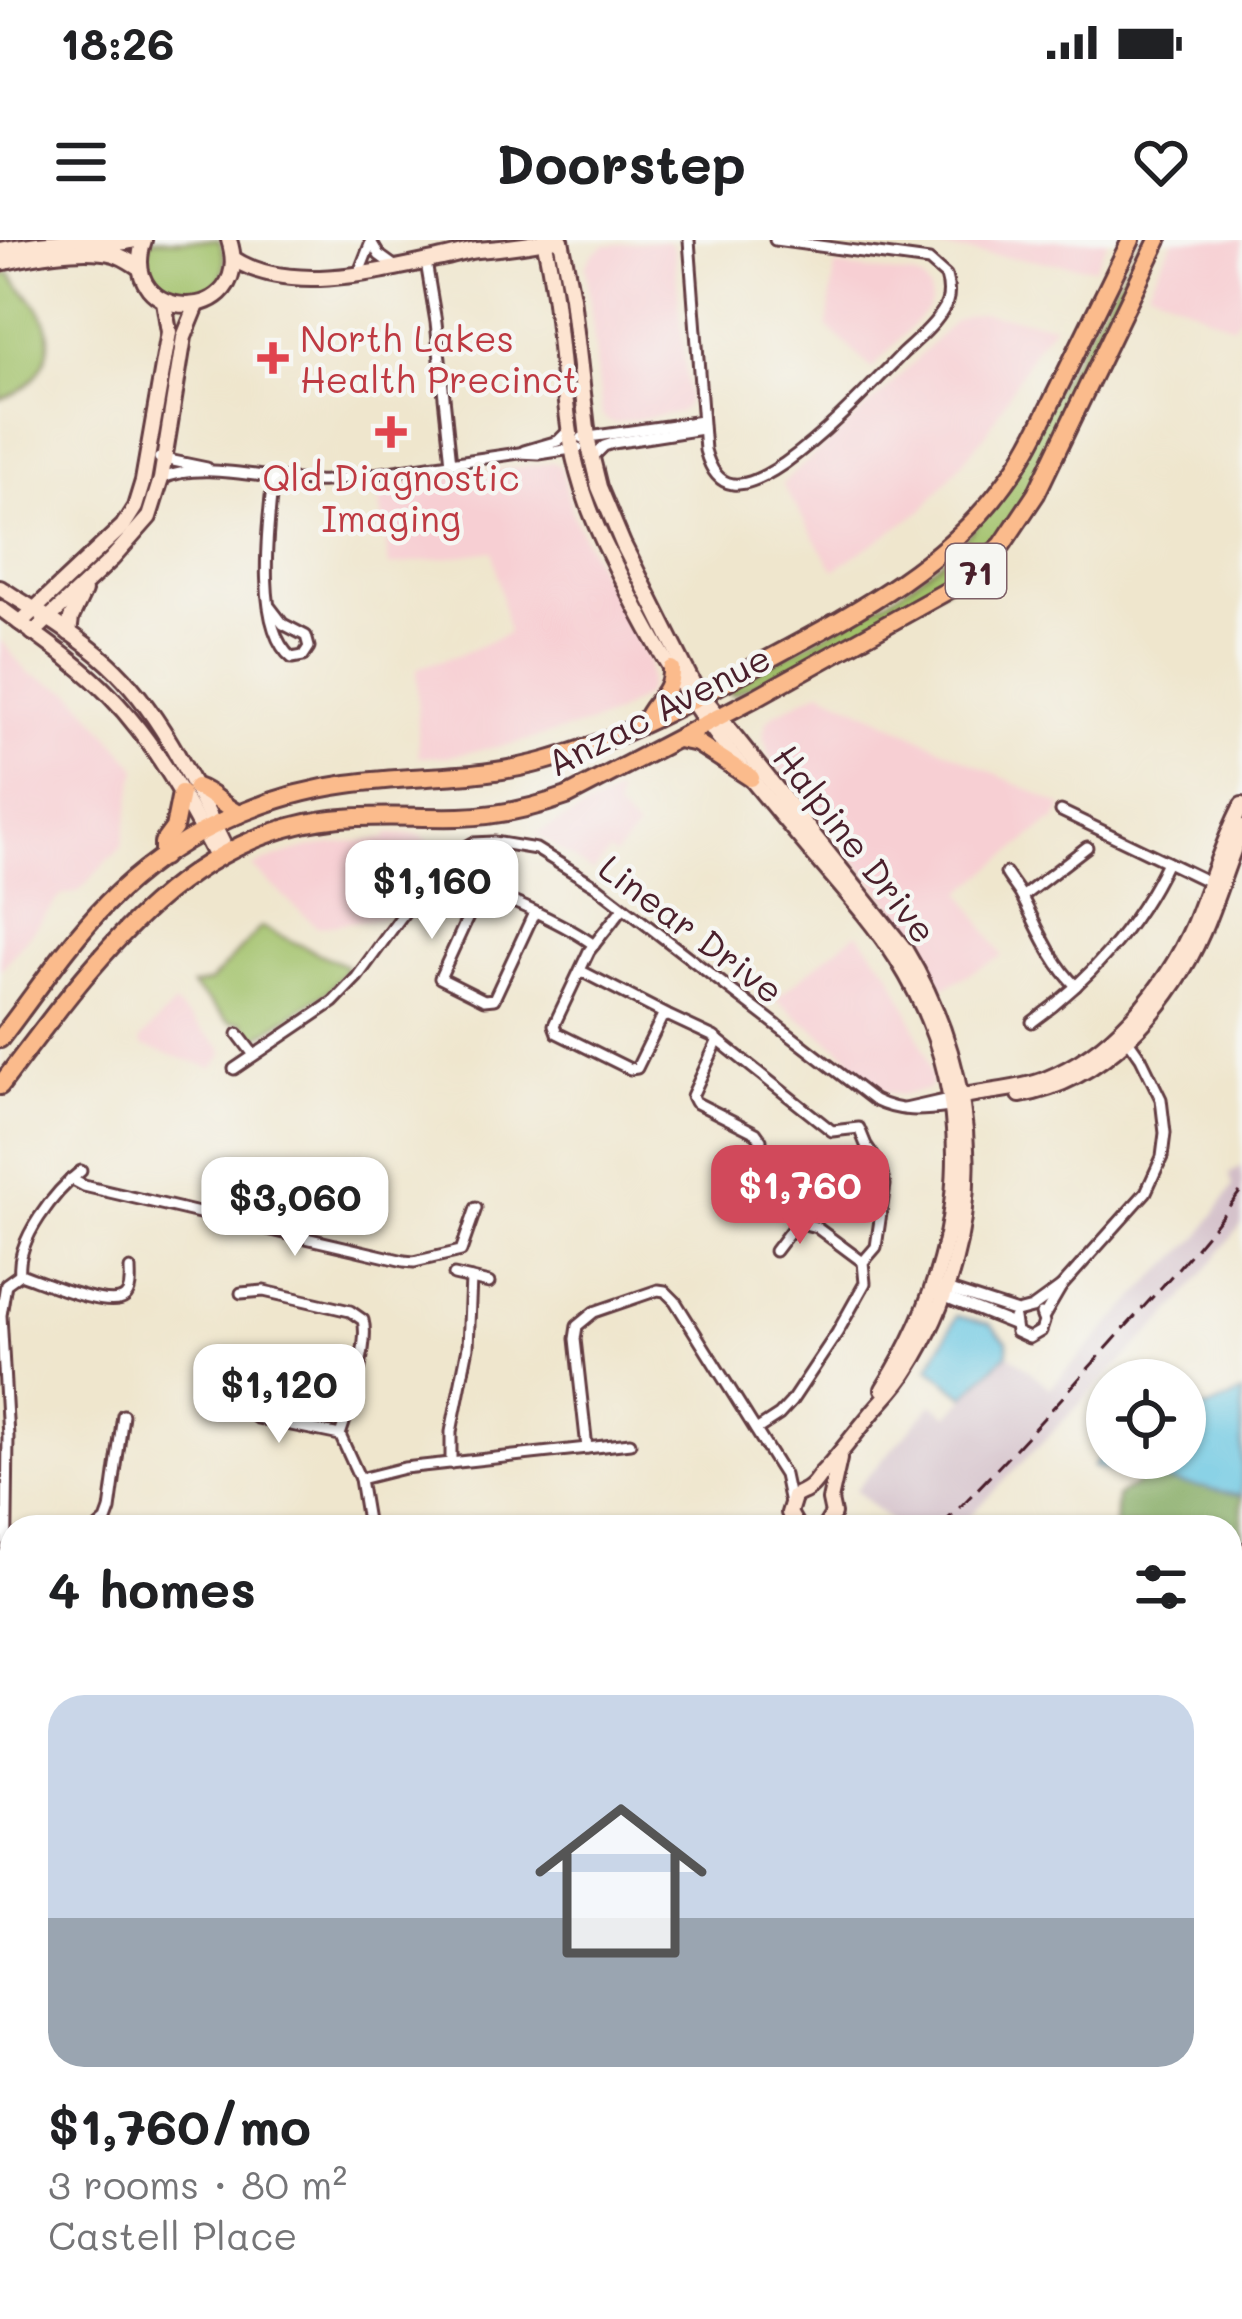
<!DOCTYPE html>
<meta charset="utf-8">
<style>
:root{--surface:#fff;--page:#f6f6f6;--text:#202124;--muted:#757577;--accent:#d1495b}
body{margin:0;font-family:Mali,sans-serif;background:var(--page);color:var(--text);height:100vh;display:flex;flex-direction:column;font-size:45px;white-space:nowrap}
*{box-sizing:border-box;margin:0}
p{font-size:39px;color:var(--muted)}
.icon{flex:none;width:66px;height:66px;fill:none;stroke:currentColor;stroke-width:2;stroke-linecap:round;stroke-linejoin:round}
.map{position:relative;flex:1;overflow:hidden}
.side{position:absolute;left:0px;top:1275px;width:1242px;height:804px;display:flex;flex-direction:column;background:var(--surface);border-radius:36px 36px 0 0;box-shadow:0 3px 9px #0004}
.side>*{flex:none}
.buttons{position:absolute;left:1086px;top:1119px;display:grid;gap:24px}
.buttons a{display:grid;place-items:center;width:120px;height:120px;border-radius:50%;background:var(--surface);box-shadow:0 3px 9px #0004;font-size:60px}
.price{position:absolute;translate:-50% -102px;padding:0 27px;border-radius:24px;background:#fff;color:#222;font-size:39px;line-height:78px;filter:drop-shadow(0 3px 6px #0008)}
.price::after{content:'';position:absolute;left:50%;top:72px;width:36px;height:27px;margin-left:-18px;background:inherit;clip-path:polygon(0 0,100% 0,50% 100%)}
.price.selected{background:var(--accent);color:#fff}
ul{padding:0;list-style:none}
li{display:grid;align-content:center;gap:24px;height:636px;padding:0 48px}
li span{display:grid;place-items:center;height:372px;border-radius:36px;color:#555}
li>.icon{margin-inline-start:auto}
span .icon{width:216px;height:216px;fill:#fffc;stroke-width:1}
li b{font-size:51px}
h2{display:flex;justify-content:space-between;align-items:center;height:144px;padding:0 48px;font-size:51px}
.status{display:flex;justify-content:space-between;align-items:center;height:84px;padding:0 60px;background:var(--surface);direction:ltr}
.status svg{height:33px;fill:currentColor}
header{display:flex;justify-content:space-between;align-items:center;height:156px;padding:0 48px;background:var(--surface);font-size:54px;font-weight:700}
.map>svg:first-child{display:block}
.built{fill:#f7cfd3}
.industrial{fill:#d2bdc7}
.green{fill:#a1c169;stroke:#76704a;stroke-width:3}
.forest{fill:#80a75d;stroke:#656344;stroke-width:3}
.water{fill:#63c5e1;stroke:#567286;stroke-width:3}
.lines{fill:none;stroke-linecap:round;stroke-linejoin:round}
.stream{stroke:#63c5e1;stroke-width:3}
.street-casing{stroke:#633d43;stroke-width:15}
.secondary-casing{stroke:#633d43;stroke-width:20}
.highway-casing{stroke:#633d43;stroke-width:22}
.street{stroke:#fff;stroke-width:9}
.secondary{stroke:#fde4d1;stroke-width:14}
.highway{stroke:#fbbb8c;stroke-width:16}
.rail{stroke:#4a1f2b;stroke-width:3;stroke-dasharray:18 9;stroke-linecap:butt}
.health-dot{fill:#e0444e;stroke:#f6f6f2;stroke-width:4.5}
.labels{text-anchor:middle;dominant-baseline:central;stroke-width:9;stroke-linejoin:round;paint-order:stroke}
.shield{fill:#f6f6f2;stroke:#7e6067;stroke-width:3}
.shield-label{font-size:33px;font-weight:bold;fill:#4a1f2b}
.health-label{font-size:36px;fill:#be3a42;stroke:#f6f6f2;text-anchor:start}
.street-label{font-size:36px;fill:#4a1f2b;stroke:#f6f6f2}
</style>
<div class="status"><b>18:26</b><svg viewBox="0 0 49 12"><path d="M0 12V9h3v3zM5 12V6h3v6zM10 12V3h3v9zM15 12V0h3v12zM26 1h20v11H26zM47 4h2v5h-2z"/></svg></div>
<header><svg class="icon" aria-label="menu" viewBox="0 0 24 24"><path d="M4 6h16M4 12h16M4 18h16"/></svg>Doorstep<svg class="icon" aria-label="heart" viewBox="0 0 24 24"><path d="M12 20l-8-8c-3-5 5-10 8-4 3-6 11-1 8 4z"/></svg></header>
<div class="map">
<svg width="1242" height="2079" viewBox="0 0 1242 2079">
<rect width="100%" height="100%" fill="#f6f6f2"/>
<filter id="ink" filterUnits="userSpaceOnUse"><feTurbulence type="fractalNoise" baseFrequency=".00833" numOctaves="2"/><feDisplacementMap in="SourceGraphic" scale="24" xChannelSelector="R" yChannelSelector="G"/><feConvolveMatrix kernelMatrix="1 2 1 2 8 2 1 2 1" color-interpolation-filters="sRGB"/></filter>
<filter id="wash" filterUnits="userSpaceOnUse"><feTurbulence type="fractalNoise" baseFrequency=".004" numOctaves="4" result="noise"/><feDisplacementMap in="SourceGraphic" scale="48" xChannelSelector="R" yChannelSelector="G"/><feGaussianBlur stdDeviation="2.7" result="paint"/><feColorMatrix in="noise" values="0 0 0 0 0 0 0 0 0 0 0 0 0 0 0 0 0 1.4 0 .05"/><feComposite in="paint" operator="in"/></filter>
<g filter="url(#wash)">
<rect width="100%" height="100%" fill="#efe6cd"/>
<g class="built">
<polygon points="869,0 1108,0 1095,28"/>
<polygon points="1173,0 1242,0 1242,72 1233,86 1148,48"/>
<polygon points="663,1 670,3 674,10 688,158 686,166 680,172 613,183 606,180 602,174 586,25 593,14 605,5"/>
<polygon points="835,26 914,36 923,41 930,50 931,63 928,69 872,129 827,86"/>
<polygon points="981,73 1054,84 1035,108 988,191 923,270 834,330 782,244 880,156 953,82 962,77"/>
<polygon points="553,222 561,227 572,272 604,339 649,420 650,440 646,455 614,475 589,484 513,504 448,516 418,517 417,428 464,413 508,393 493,311 389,326 378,247"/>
<polygon points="0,399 28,433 74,453 137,528 122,606 78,652 61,656 0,731"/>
<polygon points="821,450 1063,566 1055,582 1049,583 962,652 1002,716 943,748 910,688 771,519 763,495 767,481 774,474"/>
<polygon points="618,552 616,569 637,590 615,616 609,612 593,632 536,594"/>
<polygon points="387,594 419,595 433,604 433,614 385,677 317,687 252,627 285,614 315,606 387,598"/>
<polygon points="857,692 891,733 907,768 926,814 932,840 931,846 926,850 900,855 873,848 844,824 850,817 775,759"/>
<polygon points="174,764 222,808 223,816 212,828 142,806 140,800"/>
</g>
<polygon class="industrial" points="1242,926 1242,984 1180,1063 958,1287 897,1287 855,1250 933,1164 948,1176 1008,1113 1050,1148 1154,1038 1199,997 1233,946 1229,934"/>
<g class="green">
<path d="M150,0H219C248,67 151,76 146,29C145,21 149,8 150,0Z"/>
<polygon points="1142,0 1149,4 1013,283 952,342 844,401 732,455 728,448 896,355 940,322 974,289"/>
<path d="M10,33C17,48 32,56 40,70C63,107 39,149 0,159V36Z"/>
<polygon points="261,687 348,727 328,751 257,798 250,797 247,787 242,782 230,782 192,746 210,742"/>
</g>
<g class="forest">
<polygon points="1149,1236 1242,1255 1242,1298 1230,1300 1230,1287 1115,1287 1117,1256"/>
<polygon points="0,1371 12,1386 12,1632 0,1635"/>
<polygon points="1230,1868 1242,1872 1242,2066 1230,2060"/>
<polygon points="985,2067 1150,2067 1168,2079 1012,2079"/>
</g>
<g class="water">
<polygon points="957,1076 990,1084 1007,1101 1008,1113 965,1156 929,1128"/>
<polygon points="1242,1153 1242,1255 1093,1227 1107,1206 1107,1218 1185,1218 1185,1173 1208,1168"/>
</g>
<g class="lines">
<g class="stream">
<polyline points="0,1540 12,1540"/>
<polyline points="1230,1946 1242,1945"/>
<polyline points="1168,2067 1186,2079"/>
</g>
</g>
</g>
<g filter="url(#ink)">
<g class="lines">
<g class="street-casing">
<g id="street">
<polyline points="370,0 379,15 397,28"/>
<path d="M689,0L705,210C709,225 716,242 733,244C750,246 772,232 785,223C828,192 866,151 903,113C916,101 932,88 942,72C950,61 950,49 946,36L929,21L775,0"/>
<polyline points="426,22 436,82 451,223"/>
<polyline points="358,35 371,2"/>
<polyline points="582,198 702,181"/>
<polyline points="524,211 558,201 570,189"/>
<polyline points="159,218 207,228"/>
<polyline points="592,218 604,206 613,203 702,189"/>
<path d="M162,239C202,218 279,244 326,241L519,213L539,214L578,208"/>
<path d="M270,367L283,384L306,396L309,407L303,416L292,418C254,388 268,283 273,239"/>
<polyline points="1061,571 1213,644"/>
<path d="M1006,633C1011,642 1019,650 1023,659C1038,688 1052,723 1076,746"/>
<polyline points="1022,657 1087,607"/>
<polyline points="623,668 589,711 554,785 557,793 630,829 637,828 662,777 669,776 714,797 832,891 859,888 866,905 880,926 885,945 876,1007 863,1022 865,1043 837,1093 791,1162 779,1175 756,1190"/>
<path d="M534,673L494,759L484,760L440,738L479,653C502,652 574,690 594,705"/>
<polyline points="581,731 667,775"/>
<path d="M1032,782C1088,742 1137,686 1167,622"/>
<polyline points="238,794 254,815"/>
<polyline points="718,800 692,856 695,862 756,893 761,900 760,917"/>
<path d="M234,829L333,762L357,737L442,621L473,603L494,602L536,609L596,646L874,860C900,873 922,871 950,867"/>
<polyline points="905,869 949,859"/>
<polyline points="71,939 84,946 404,1021 414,1022 461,1011 476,968"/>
<polyline points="766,952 786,965 797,982 816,987 863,1022"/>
<polyline points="775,1011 797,982"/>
<path d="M20,1034C39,1040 109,1071 125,1057C132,1051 130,1037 130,1029"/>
<path d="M20,1034C16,1000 55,951 81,931"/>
<polyline points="454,1035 489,1043"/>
<polyline points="940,1047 1017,1072 1032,1068 1061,1047"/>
<path d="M241,1053L264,1051L350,1071L363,1080C370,1104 349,1169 340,1195L360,1239L368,1287"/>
<polyline points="940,1055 1013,1084"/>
<polyline points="1014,1078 1016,1092 1029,1098 1041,1091 1044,1082 1041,1074"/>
<polyline points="1043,1078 1061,1047 1146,952 1162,917 1165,893 1161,859 1141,818 1127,798"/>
<polyline points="239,1166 257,1178 340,1195"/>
<polyline points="587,1208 630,1203"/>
<polyline points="451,1223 451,1192 468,1107 471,1039"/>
<polyline points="360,1239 404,1228 587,1208 575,1099 577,1086 594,1072 658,1050 665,1051 675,1061 777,1224 784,1235 790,1263"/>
<polyline points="99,1287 106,1281 110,1270 123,1175"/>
<polyline points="12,1372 6,1355 8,1197 1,1075 6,1044 20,1034"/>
<polyline points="1230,1398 1242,1396"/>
<polyline points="1230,1795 1242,1798"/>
<polyline points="950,2067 977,2079"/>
<polyline points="109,2079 110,2067"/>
<polyline points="233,2079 235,2067"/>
<polyline points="330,2079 332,2067"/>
<polyline points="430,2079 432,2067"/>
<polyline points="525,2079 526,2067"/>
<polyline points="620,2079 622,2067"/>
<polyline points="717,2079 718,2067"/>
<polyline points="811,2079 813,2067"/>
<polyline points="913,2079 918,2067"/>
</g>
</g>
<g class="secondary-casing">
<g id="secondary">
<path d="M144,0C115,86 257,87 229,0"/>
<path d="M544,0C561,71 560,145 574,217C582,253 595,286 612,319C641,379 673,439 714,491C750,540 790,586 829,632C853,660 877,688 897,719C984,857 968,1015 883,1149"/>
<path d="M561,0L572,57L589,206L599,247L623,304L693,444L905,710C983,839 990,999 908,1128C897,1147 881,1161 868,1178C852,1197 839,1216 821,1234C817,1239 814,1245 809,1248C805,1252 798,1253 794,1257L789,1273L797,1287"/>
<path d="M0,10C25,5 51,2 77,1C97,1 115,6 135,0"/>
<path d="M234,19C289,55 382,31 442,18C454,16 466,11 478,10C503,8 527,5 552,0"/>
<path d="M0,23C32,16 82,6 114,14C124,17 132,23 140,28"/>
<path d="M0,348C37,371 76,394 108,423C161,471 196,549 227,612"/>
<path d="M0,368C37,396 77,422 109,455C154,501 187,561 216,617"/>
<polyline points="20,383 123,286 135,267 143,241 169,92 164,61"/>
<polyline points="33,393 112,319 149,277 161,239 184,97 197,65"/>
<polyline points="69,393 71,378 84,351"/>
<path d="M1020,855C1102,842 1170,766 1202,693C1217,659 1227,623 1242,588"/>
<path d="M954,858C983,851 1015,851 1044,840C1111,814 1166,749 1194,684C1210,644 1222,603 1242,565"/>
<polyline points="825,1287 833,1274 830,1260 839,1219"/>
<polyline points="1230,1313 1242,1311"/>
</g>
</g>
<g class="highway-casing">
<g id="highway">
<path d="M645,482C652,462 672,454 671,429"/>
<polyline points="678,499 697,503 751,538"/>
<path d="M196,547C212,552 223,567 239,574"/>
<polyline points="163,617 163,603 174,588 181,553"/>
<path d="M0,799C35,754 67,704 107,663C170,599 258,556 347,544C415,534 477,540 545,521C618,501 685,464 752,428C844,378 943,330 1006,242C1028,213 1043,179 1059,147C1083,98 1107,49 1131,0"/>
<path d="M0,846C87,732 176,597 332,579C375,574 417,578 460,577C497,576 533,568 567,556L755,458L956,346L1002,305L1036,254L1158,0"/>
<polyline points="0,1771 12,1847"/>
<polyline points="0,1846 12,1985"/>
<polyline points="13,2067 13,2079"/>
</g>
</g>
<use href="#street" class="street"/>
<use href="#secondary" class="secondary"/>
<use href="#highway" class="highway"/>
<g class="rail">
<path d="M940,1287C997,1231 1050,1171 1104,1111C1151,1058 1200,1007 1242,949"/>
<polyline points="0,1694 12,1691"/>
</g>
</g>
</g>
<g class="health-dot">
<path d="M267 100h12v12h12v12h-12v12h-12v-12h-12v-12h12z"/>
<path d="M385 174h12v12h12v12h-12v12h-12v-12h-12v-12h12z"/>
</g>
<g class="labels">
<rect class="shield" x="946" y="304" width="60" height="54" rx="9"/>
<g class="shield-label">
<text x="976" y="331">71</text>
</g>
<g class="health-label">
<text x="300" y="97">North Lakes<tspan x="300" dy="41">Health Precinct</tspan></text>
<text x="391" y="236" text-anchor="middle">Qld Diagnostic<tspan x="391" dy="41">Imaging</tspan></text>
</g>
<g class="street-label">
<text transform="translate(658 469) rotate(-27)">Anzac Avenue</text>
<text transform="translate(856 603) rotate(52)">Halpine Drive</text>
<text transform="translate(692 688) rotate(37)">Linear Drive</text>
</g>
</g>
</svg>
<div class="buttons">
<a><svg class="icon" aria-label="locate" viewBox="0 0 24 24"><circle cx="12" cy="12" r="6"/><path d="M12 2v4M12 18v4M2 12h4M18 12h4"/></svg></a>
</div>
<b class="price" style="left:432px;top:702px">$1,160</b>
<b class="price selected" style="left:800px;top:1007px">$1,760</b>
<b class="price" style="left:295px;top:1019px">$3,060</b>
<b class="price" style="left:279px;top:1206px">$1,120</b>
<section class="side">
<h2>4 homes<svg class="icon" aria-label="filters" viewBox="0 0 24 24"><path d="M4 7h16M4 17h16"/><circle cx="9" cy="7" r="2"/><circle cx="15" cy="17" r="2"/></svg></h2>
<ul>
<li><span style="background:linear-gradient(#c9d6e8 60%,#9aa5b1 0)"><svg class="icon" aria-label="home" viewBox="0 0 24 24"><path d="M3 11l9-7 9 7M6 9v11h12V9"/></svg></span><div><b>$1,760/mo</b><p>3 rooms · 80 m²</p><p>Castell Place</p></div></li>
</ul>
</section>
</div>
